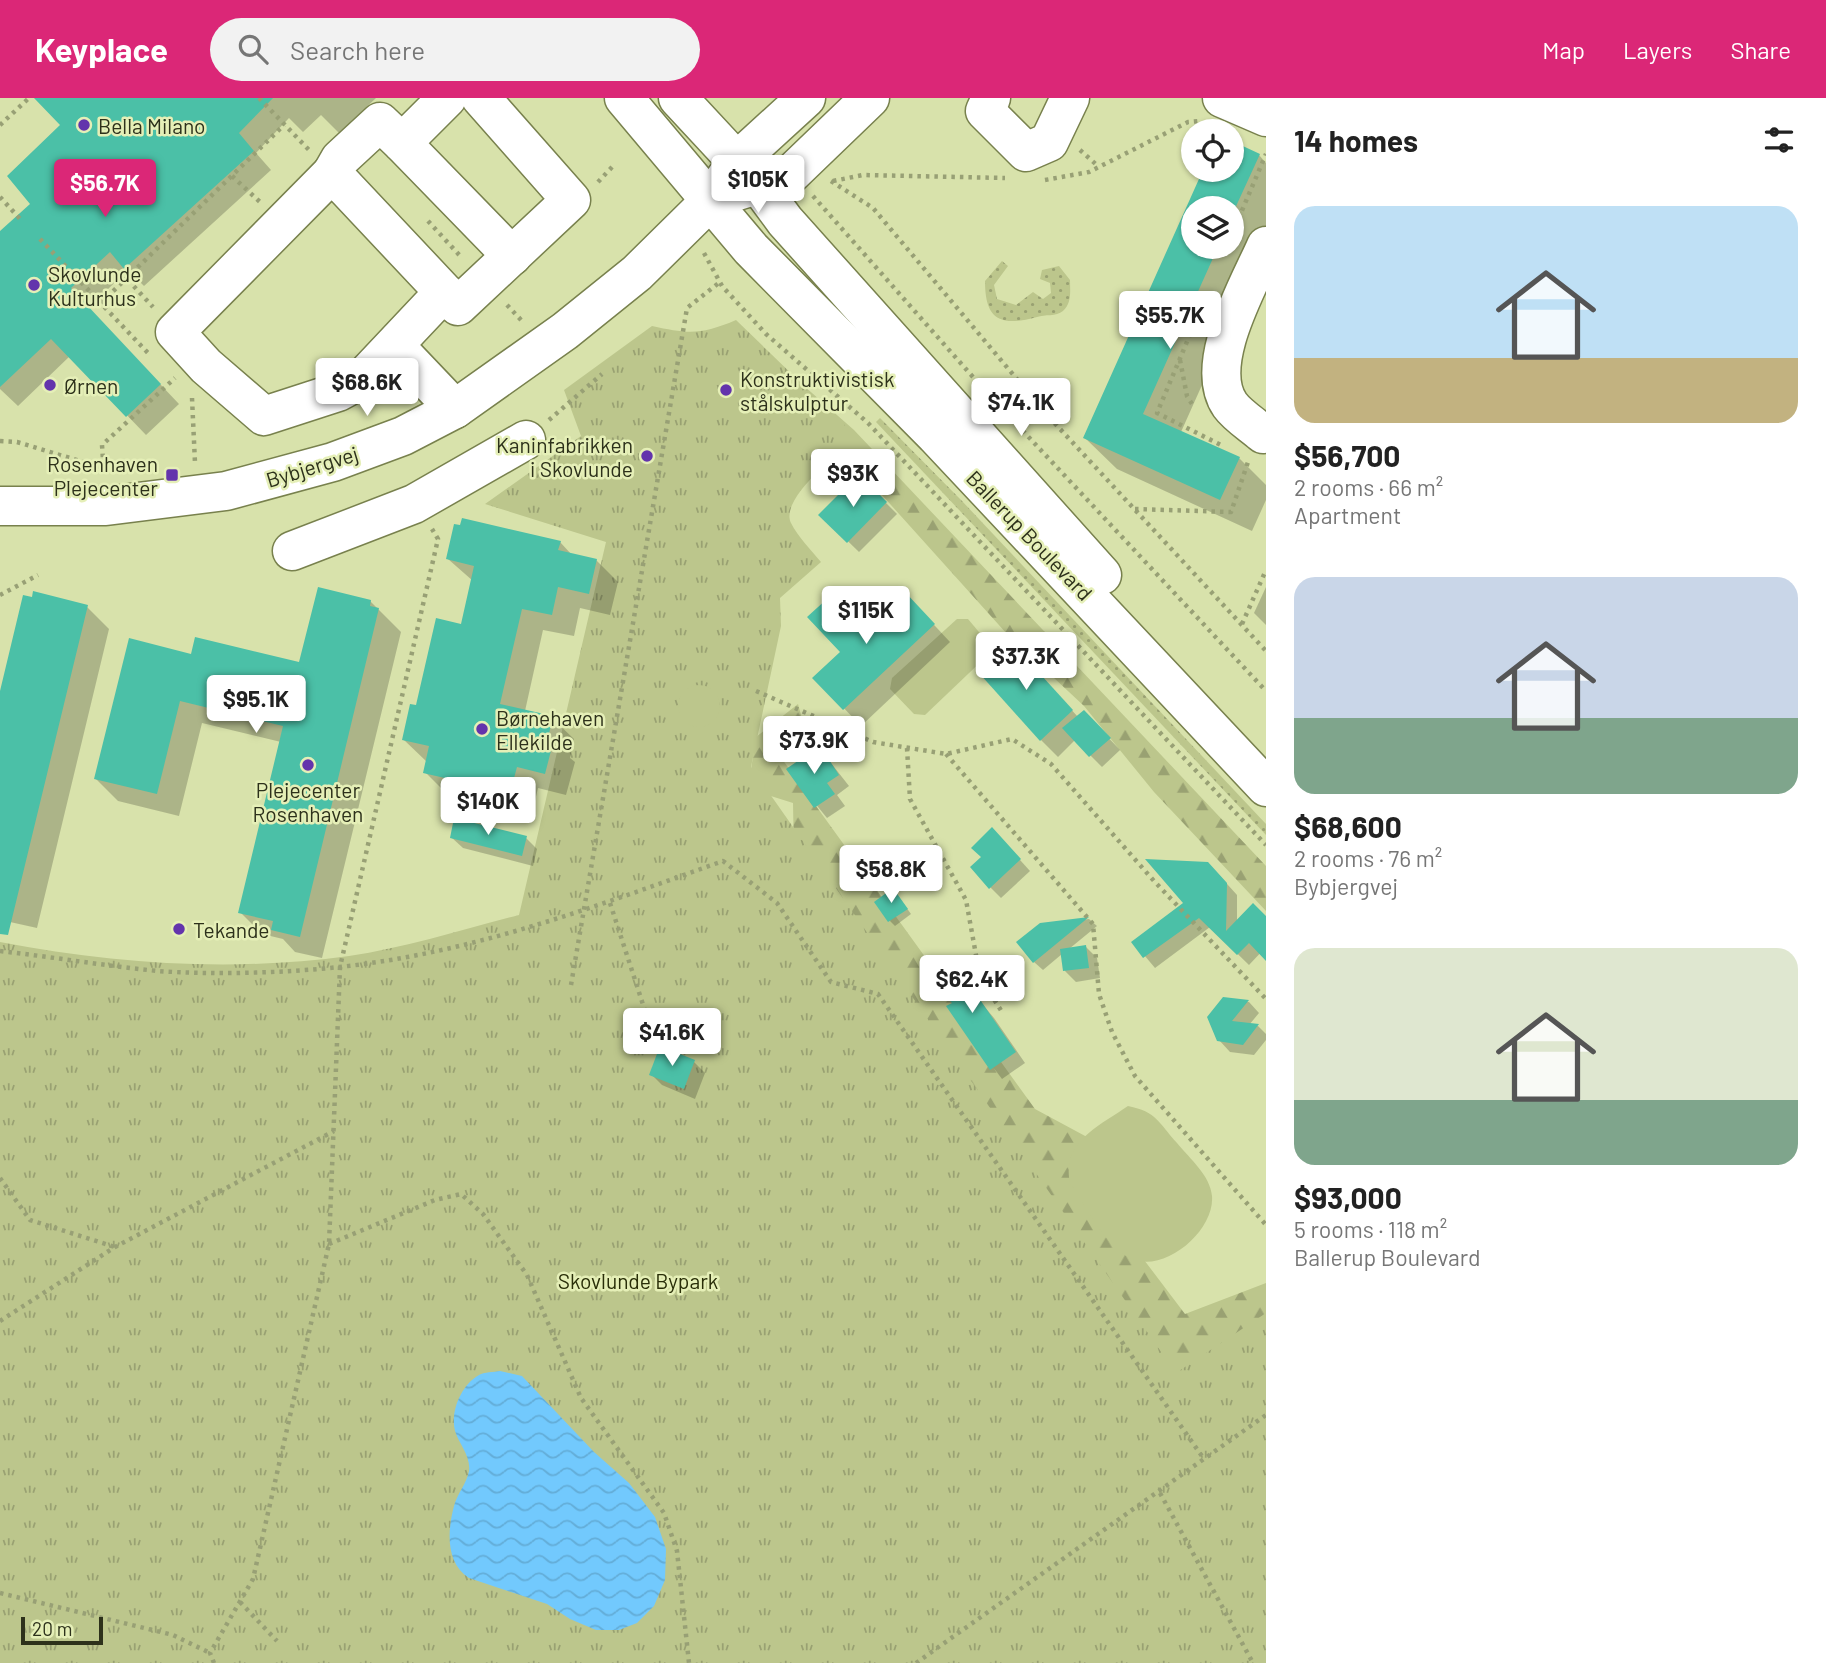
<!DOCTYPE html>
<meta charset="utf-8">
<style>
:root{--surface:#fff;--page:#f2f2f2;--text:#222;--muted:#767676;--accent:#db2777}
body{margin:0;font-family:Barlow,sans-serif;background:var(--page);color:var(--text);height:100vh;display:flex;flex-direction:column;font-size:26px;white-space:nowrap}
*{box-sizing:border-box;margin:0}
p{font-size:23px;color:var(--muted)}
.icon{flex:none;width:38px;height:38px;fill:none;stroke:currentColor;stroke-width:2;stroke-linecap:round;stroke-linejoin:round}
.map{position:relative;flex:1;overflow:hidden}
.side{display:flex;flex-direction:column;background:var(--surface);width:560px}
.side>*{flex:none}
.controls{position:absolute;left:1181px;top:21px;display:grid;gap:14px}
.controls a{display:grid;place-items:center;width:63px;height:63px;border-radius:50%;background:var(--surface);box-shadow:0 2px 5px #0004;font-size:35px}
.scale{position:absolute;left:21px;bottom:18px;width:82px;box-sizing:border-box;padding-left:7px;border:4px solid #2d311b;border-top:0;font-size:19px;line-height:24px;white-space:nowrap;color:#2d311b;-webkit-text-stroke:5px #e5efb7;paint-order:stroke}
.price{position:absolute;translate:-50% -60px;padding:0 16px;border-radius:7px;background:#fff;color:#222;font-size:23px;line-height:46px;filter:drop-shadow(0 2px 4px #0008)}
.price::after{content:'';position:absolute;left:50%;top:42px;width:21px;height:16px;margin-left:-10px;background:inherit;clip-path:polygon(0 0,100% 0,50% 100%)}
.price.on{background:var(--accent);color:#fff}
ul{padding:0;list-style:none}
li{display:grid;align-content:center;gap:14px;height:371px;padding:0 28px}
li span{display:grid;place-items:center;height:217px;border-radius:21px;color:#555}
li>.icon{margin-inline-start:auto}
span .icon{width:126px;height:126px;fill:#fffc;stroke-width:1}
li b{font-size:30px}
h2{display:flex;justify-content:space-between;align-items:center;height:84px;padding:0 28px;font-size:30px}
header{display:flex;align-items:center;gap:42px;box-sizing:border-box;height:98px;padding:0 35px;background:var(--accent);color:#fff}
header strong{font-size:33px}
nav{display:flex;gap:38px;margin-inline-start:auto;font-size:24px}
.search{width:490px;height:63px;background:var(--page);display:flex;align-items:center;gap:18px;box-sizing:border-box;padding:0 24px;border-radius:38px;color:var(--muted);font-size:26px}
main{display:flex;flex:1;min-height:0}
.map>svg:first-child{display:block}
.grass{fill:url(#grass-dots)}
.forest{fill:url(#forest-firs)}
.park{fill:url(#park-tufts)}
.pitch{fill:#bcc68c}
.water{fill:url(#water-waves)}
.shadow{fill:#0003;fill-rule:evenodd}
.building{fill:#4bc0a7}
.lines{fill:none;stroke-linecap:round;stroke-linejoin:round}
.minor-casing{stroke:#78814d;stroke-width:41}
.path{stroke:#98a075;stroke-width:4.5;stroke-dasharray:3.5 5;stroke-linecap:butt}
.minor{stroke:#fff;stroke-width:38}
.poi-dot{fill:#6334ac;stroke:#e5efb7;stroke-width:2.5}
.labels{text-anchor:middle;dominant-baseline:central;stroke-width:5;stroke-linejoin:round;paint-order:stroke}
.poi-label{font-size:21px;fill:#2d311b;stroke:#e5efb7;text-anchor:start}
.street-label{font-size:21px;fill:#2d311b;stroke:#e5efb7}
.park-label{font-size:21px;fill:#292e08;stroke:#e5efb7}
</style>
<header>
<strong>Keyplace</strong>
<div class="search"><svg class="icon" aria-label="search" viewBox="0 0 24 24"><circle cx="10" cy="10" r="6"/><path d="M15 15l6 6"/></svg>Search here</div>
<nav><a>Map</a><a>Layers</a><a>Share</a></nav>
</header>
<main>
<div class="map">
<svg width="1266" height="1565" viewBox="0 0 1266 1565">
<defs>
<pattern id="grass-dots" width="8" height="8" patternUnits="userSpaceOnUse" patternTransform="scale(1.75)"><rect width="8" height="8" fill="#bcc68c"/><path d="M2 2h.1M6 6h.1" fill="none" stroke="#99a172" stroke-width="1.8" stroke-linecap="round"/></pattern>
<pattern id="forest-firs" width="22" height="20" patternUnits="userSpaceOnUse" patternTransform="scale(1.75)"><rect width="22" height="20" fill="#bcc68c"/><path d="M5 1l3.5 6h-7zM16 11l3.5 6h-7z" fill="#99a172"/></pattern>
<pattern id="park-tufts" width="24" height="20" patternUnits="userSpaceOnUse" patternTransform="scale(1.75)"><rect width="24" height="20" fill="#bcc68c"/><path d="M3 7l-1-3M5 7V3M7 7l1-3M15 17l-1-3M17 17v-4M19 17l1-3" fill="none" stroke="#99a172"/></pattern>
<pattern id="water-waves" width="16" height="10" patternUnits="userSpaceOnUse" patternTransform="scale(1.75)"><rect width="16" height="10" fill="#72c9fd"/><path d="M0 5q4-4 8 0t8 0" fill="none" stroke="#63add8"/></pattern>
</defs>
<rect width="100%" height="100%" fill="#d8e2ab"/>
<g class="grass">
<path d="M1002,163L1008,168L994,187L997,201L1016,207L1033,194L1043,201L1051,195L1050,185L1040,181L1042,172L1059,168L1070,182C1070,193 1072,205 1063,213C1056,219 1045,216 1037,219C1000,229 985,222 985,183Z"/>
<polygon points="880,320 962,403 1266,726 1266,737 876,324"/>
</g>
<g class="forest">
<polygon points="746,237 854,332 1266,768 1266,813 1154,694 1084,608 1007,536 846,357 737,260"/>
<polygon points="798,606 804,628 777,654 1035,1011 1087,1039 1079,1076 1185,1216 1266,1185 1266,1338 1222,1351 794,759 793,705 748,691 756,639"/>
</g>
<path class="park" d="M736,222L857,339C840,355 779,400 791,425C798,439 811,452 821,464L780,500L781,528L751,669L1176,1275L1266,1215V1565H0V844C115,866 232,874 349,858C405,850 464,831 519,817L606,444L485,406L581,338L564,292L652,228C688,236 701,237 736,222Z"/>
<g class="pitch">
<polygon points="957,521 968,521 989,546 989,556 925,617 914,616 890,591 892,580"/>
<circle cx="699" cy="608" r="21"/>
<path d="M1128,1008C1157,1014 1158,1024 1177,1045C1190,1061 1210,1077 1212,1098C1215,1133 1163,1177 1130,1160C1104,1147 1086,1108 1070,1085C1061,1044 1099,1028 1128,1008Z"/>
</g>
<path class="water" d="M500,1273L522,1278L594,1354L629,1385L655,1419L666,1451L665,1482L654,1508L637,1525L619,1532H596L570,1521L547,1506L469,1480C446,1465 447,1434 454,1408C457,1396 467,1385 469,1373C471,1358 459,1346 455,1333C450,1314 461,1287 479,1277C484,1274 494,1274 500,1273Z"/>
<g class="shadow">
<polygon points="56,0 376,0 339,35 321,17 303,34 289,20 256,55 271,72 144,188 128,172 88,210 179,306 146,337 70,258 18,308 0,291 0,135 32,106 62,27"/>
<path d="M1232,45L1259,57L1266,65V144L1181,334L1239,360L1266,387V402L1252,433L1117,371L1085,340L1205,72H1232ZM1194,110H1232V149H1194Z"/>
<polygon points="859,378 897,416 859,454 821,417"/>
<polygon points="560,444 572,457 596,462 618,484 610,517 580,510 574,538 543,532 525,613 552,620 574,641 570,660 575,664 566,697 538,690 532,716 447,696 425,674 427,664 404,642 417,610 462,528 473,483 448,461"/>
<polygon points="1266,489 1266,527 1254,515"/>
<polygon points="370,503 401,534 322,860 295,854 283,841 262,836 240,814 281,644 202,625 179,718 118,703 96,681 192,558 301,566"/>
<polygon points="87,509 109,531 37,830 1,822 0,827 0,600"/>
<polygon points="922,514 950,544 861,628 815,580 862,538"/>
<polygon points="1028,564 1078,619 1084,614 1120,652 1102,669 1075,642 1058,659 1041,642"/>
<polygon points="820,651 849,688 837,697 845,708 827,720 788,672"/>
<polygon points="451,739 526,740 537,751 533,768 463,750"/>
<polygon points="1003,743 1030,773 1001,800 990,789"/>
<polygon points="1219,777 1237,797 1237,825 1266,849 1249,867 1210,829 1155,870 1134,845"/>
<polygon points="898,798 911,816 895,828 890,823"/>
<polygon points="1089,821 1097,828 1069,851 1086,849 1097,860 1100,880 1076,884 1065,873 1062,856 1043,872 1034,864 1040,827"/>
<polygon points="953,871 994,920 1025,965 1002,981 948,909 954,905"/>
<polygon points="1224,901 1249,904 1259,915 1249,927 1258,928 1266,936 1266,942 1254,957 1230,954 1219,942"/>
<polygon points="661,951 694,964 705,975 695,1001 662,987 651,976"/>
</g>
<g class="building">
<polygon points="34,0 273,0 239,35 254,53 124,171 110,154 71,190 161,286 126,319 51,241 0,289 0,133 30,106 7,78 60,27"/>
<polygon points="1232,43 1260,56 1232,117 1232,110 1194,110 1194,149 1218,149 1143,316 1240,359 1220,402 1083,340 1203,72 1232,72"/>
<polygon points="859,376 887,404 847,445 818,417"/>
<polygon points="462,420 561,443 558,452 597,461 589,496 558,489 552,517 522,511 500,606 553,618 548,640 554,641 545,676 517,669 510,695 423,675 429,648 402,642 410,606 416,607 436,520 461,526 474,468 446,461 454,426 460,427"/>
<polygon points="318,489 371,502 370,508 379,510 300,839 271,832 273,823 238,815 283,628 180,603 157,696 94,681 129,540 191,556 195,539 299,564"/>
<polygon points="33,493 88,507 8,837 0,836 0,593 23,497 32,499"/>
<polygon points="905,494 935,526 843,612 812,580 840,554 807,519 828,500 862,536"/>
<polygon points="1012,545 1073,612 1040,643 979,575"/>
<polygon points="1084,612 1111,640 1089,659 1062,630"/>
<polygon points="820,648 839,677 827,685 835,696 814,710 786,671"/>
<polygon points="454,720 527,738 522,758 450,740"/>
<polygon points="992,729 1021,761 989,791 970,769 981,759 971,750"/>
<polygon points="1145,761 1208,764 1227,785 1226,833 1253,805 1266,818 1266,863 1249,845 1237,857 1199,820 1143,860 1131,844 1183,805"/>
<polygon points="893,790 908,811 888,824 874,804"/>
<polygon points="1089,819 1033,865 1016,844 1040,825"/>
<polygon points="1086,847 1089,870 1063,873 1060,851"/>
<polygon points="943,859 972,890 1016,954 990,972 946,908 952,905 925,873"/>
<polygon points="1223,899 1249,902 1232,923 1259,926 1243,947 1217,943 1207,919"/>
<polygon points="660,948 695,962 684,991 649,977"/>
</g>
<g class="lines">
<g class="minor-casing">
<g id="minor">
<polyline points="447,0 402,45 512,158"/>
<polyline points="624,0 751,151 936,338 1266,689"/>
<polyline points="678,0 757,85 785,123 1102,477"/>
<polyline points="991,0 985,13 1026,54 1049,44 1070,0"/>
<polyline points="1222,0 1266,19"/>
<polyline points="332,75 340,61 380,24 402,45"/>
<polyline points="734,94 790,77 870,0"/>
<polyline points="444,194 362,281 338,294 264,318 206,268 175,234 332,75 444,194 458,208 571,102 481,0"/>
<polyline points="395,248 455,311"/>
<path d="M1263,336C1253,327 1238,318 1230,307C1202,266 1249,187 1266,148"/>
<polyline points="0,408 106,408 226,393 333,364 403,338 455,311 565,233 637,175 710,103 737,63 806,0"/>
<polyline points="292,453 414,406 526,342"/>
</g>
</g>
<g class="path">
<polyline points="259,0 309,52"/>
<polyline points="0,27 29,0"/>
<polyline points="1080,52 1099,69"/>
<polyline points="232,78 260,104"/>
<polyline points="1045,82 1089,74 1188,24 1199,23"/>
<polyline points="831,83 873,110 1048,318 1266,553"/>
<polyline points="833,83 863,77 1005,80"/>
<polyline points="598,84 614,67"/>
<polyline points="813,98 980,287 1266,593"/>
<polyline points="0,99 21,122"/>
<polyline points="428,123 462,160"/>
<polyline points="1232,136 1266,56"/>
<polyline points="40,141 148,255"/>
<polyline points="704,155 722,188 766,236 868,325 1266,747"/>
<polyline points="128,182 153,209"/>
<polyline points="101,205 284,27"/>
<polyline points="507,207 523,224"/>
<polyline points="1197,220 1157,315 1223,348"/>
<polyline points="1180,262 1187,298 1192,306"/>
<polyline points="192,300 195,365"/>
<polyline points="549,322 602,276"/>
<polyline points="0,343 17,344 103,370"/>
<polyline points="104,376 102,347 175,280"/>
<polyline points="1135,411 1231,414 1248,364"/>
<polyline points="0,497 38,477"/>
<polyline points="1242,526 1266,472"/>
<polyline points="756,593 873,644 946,656 1012,641 1051,666 1154,783 1266,901"/>
<polyline points="907,650 910,701 966,802 980,879 1002,914"/>
<polyline points="946,656 1093,826 1099,896 1112,934 1135,978 1266,1127"/>
<polyline points="610,805 649,925"/>
<path d="M0,853C53,859 106,868 158,873C213,877 285,875 339,869C473,855 597,808 723,763L777,805L831,884L878,896L1204,1361"/>
<polyline points="571,887 687,210 720,184"/>
<polyline points="0,1080 30,1122 115,1149"/>
<polyline points="329,1146 435,1102 461,1096 483,1116 527,1177 581,1300 664,1415 677,1453 689,1565"/>
<polyline points="0,1223 115,1149 334,1033"/>
<polyline points="1160,1395 1253,1565"/>
<polyline points="0,1495 173,1537 210,1555"/>
<polyline points="240,1504 277,1543"/>
<polyline points="214,1565 210,1555 253,1481 329,1146 340,869 438,441 432,431"/>
<polyline points="916,1565 1266,1317"/>
</g>
<use href="#minor" class="minor"/>
</g>
<g class="poi-dot">
<circle cx="84" cy="27" r="7"/>
<circle cx="34" cy="187" r="7"/>
<circle cx="50" cy="287" r="7"/>
<circle cx="726" cy="292" r="7"/>
<circle cx="647" cy="358" r="7"/>
<rect x="165" y="370" width="14" height="14" rx="3.5"/>
<circle cx="482" cy="631" r="7"/>
<circle cx="308" cy="667" r="7"/>
<circle cx="179" cy="831" r="7"/>
</g>
<g class="labels">
<g class="poi-label">
<text x="98" y="27">Bella Milano</text>
<text x="48" y="175">Skovlunde<tspan x="48" dy="24">Kulturhus</tspan></text>
<text x="740" y="280">Konstruktivistisk<tspan x="740" dy="24">stålskulptur</tspan></text>
<text x="64" y="287">Ørnen</text>
<text x="633" y="346" text-anchor="end">Kaninfabrikken<tspan x="633" dy="24">i Skovlunde</tspan></text>
<text x="158" y="365" text-anchor="end">Rosenhaven<tspan x="158" dy="24">Plejecenter</tspan></text>
<text x="496" y="619">Børnehaven<tspan x="496" dy="24">Ellekilde</tspan></text>
<text x="308" y="691" text-anchor="middle">Plejecenter<tspan x="308" dy="24">Rosenhaven</tspan></text>
<text x="193" y="831">Tekande</text>
</g>
<g class="street-label">
<text transform="translate(312 368) rotate(-17)">Bybjergvej</text>
<text transform="translate(1030 437) rotate(46)">Ballerup Boulevard</text>
</g>
<g class="park-label">
<text x="638" y="1182">Skovlunde Bypark</text>
</g>
</g>
</svg>
<div class="controls">
<a><svg class="icon" aria-label="locate" viewBox="0 0 24 24"><circle cx="12" cy="12" r="6"/><path d="M12 2v4M12 18v4M2 12h4M18 12h4"/></svg></a>
<a><svg class="icon" aria-label="layers" viewBox="0 0 24 24"><path d="M12 4l9 5-9 5-9-5zM3 14l9 5 9-5"/></svg></a>
</div>
<div class="scale">20 m</div>
<b class="price" style="left:758px;top:117px">$105K</b>
<b class="price on" style="left:105px;top:121px">$56.7K</b>
<b class="price" style="left:1170px;top:253px">$55.7K</b>
<b class="price" style="left:367px;top:320px">$68.6K</b>
<b class="price" style="left:1021px;top:340px">$74.1K</b>
<b class="price" style="left:853px;top:411px">$93K</b>
<b class="price" style="left:866px;top:548px">$115K</b>
<b class="price" style="left:1026px;top:594px">$37.3K</b>
<b class="price" style="left:256px;top:637px">$95.1K</b>
<b class="price" style="left:814px;top:678px">$73.9K</b>
<b class="price" style="left:488px;top:739px">$140K</b>
<b class="price" style="left:891px;top:807px">$58.8K</b>
<b class="price" style="left:972px;top:917px">$62.4K</b>
<b class="price" style="left:672px;top:970px">$41.6K</b>
</div>
<section class="side">
<h2>14 homes<svg class="icon" aria-label="filters" viewBox="0 0 24 24"><path d="M4 7h16M4 17h16"/><circle cx="9" cy="7" r="2"/><circle cx="15" cy="17" r="2"/></svg></h2>
<ul>
<li><span style="background:linear-gradient(#bfe0f5 70%,#c2b280 0)"><svg class="icon" aria-label="home" viewBox="0 0 24 24"><path d="M3 11l9-7 9 7M6 9v11h12V9"/></svg></span><div><b>$56,700</b><p>2 rooms · 66 m²</p><p>Apartment</p></div></li>
<li><span style="background:linear-gradient(#c9d6e8 65%,#7fa58c 0)"><svg class="icon" aria-label="home" viewBox="0 0 24 24"><path d="M3 11l9-7 9 7M6 9v11h12V9"/></svg></span><div><b>$68,600</b><p>2 rooms · 76 m²</p><p>Bybjergvej</p></div></li>
<li><span style="background:linear-gradient(#dfe7d0 70%,#7fa58c 0)"><svg class="icon" aria-label="home" viewBox="0 0 24 24"><path d="M3 11l9-7 9 7M6 9v11h12V9"/></svg></span><div><b>$93,000</b><p>5 rooms · 118 m²</p><p>Ballerup Boulevard</p></div></li>
</ul>
</section>
</main>
